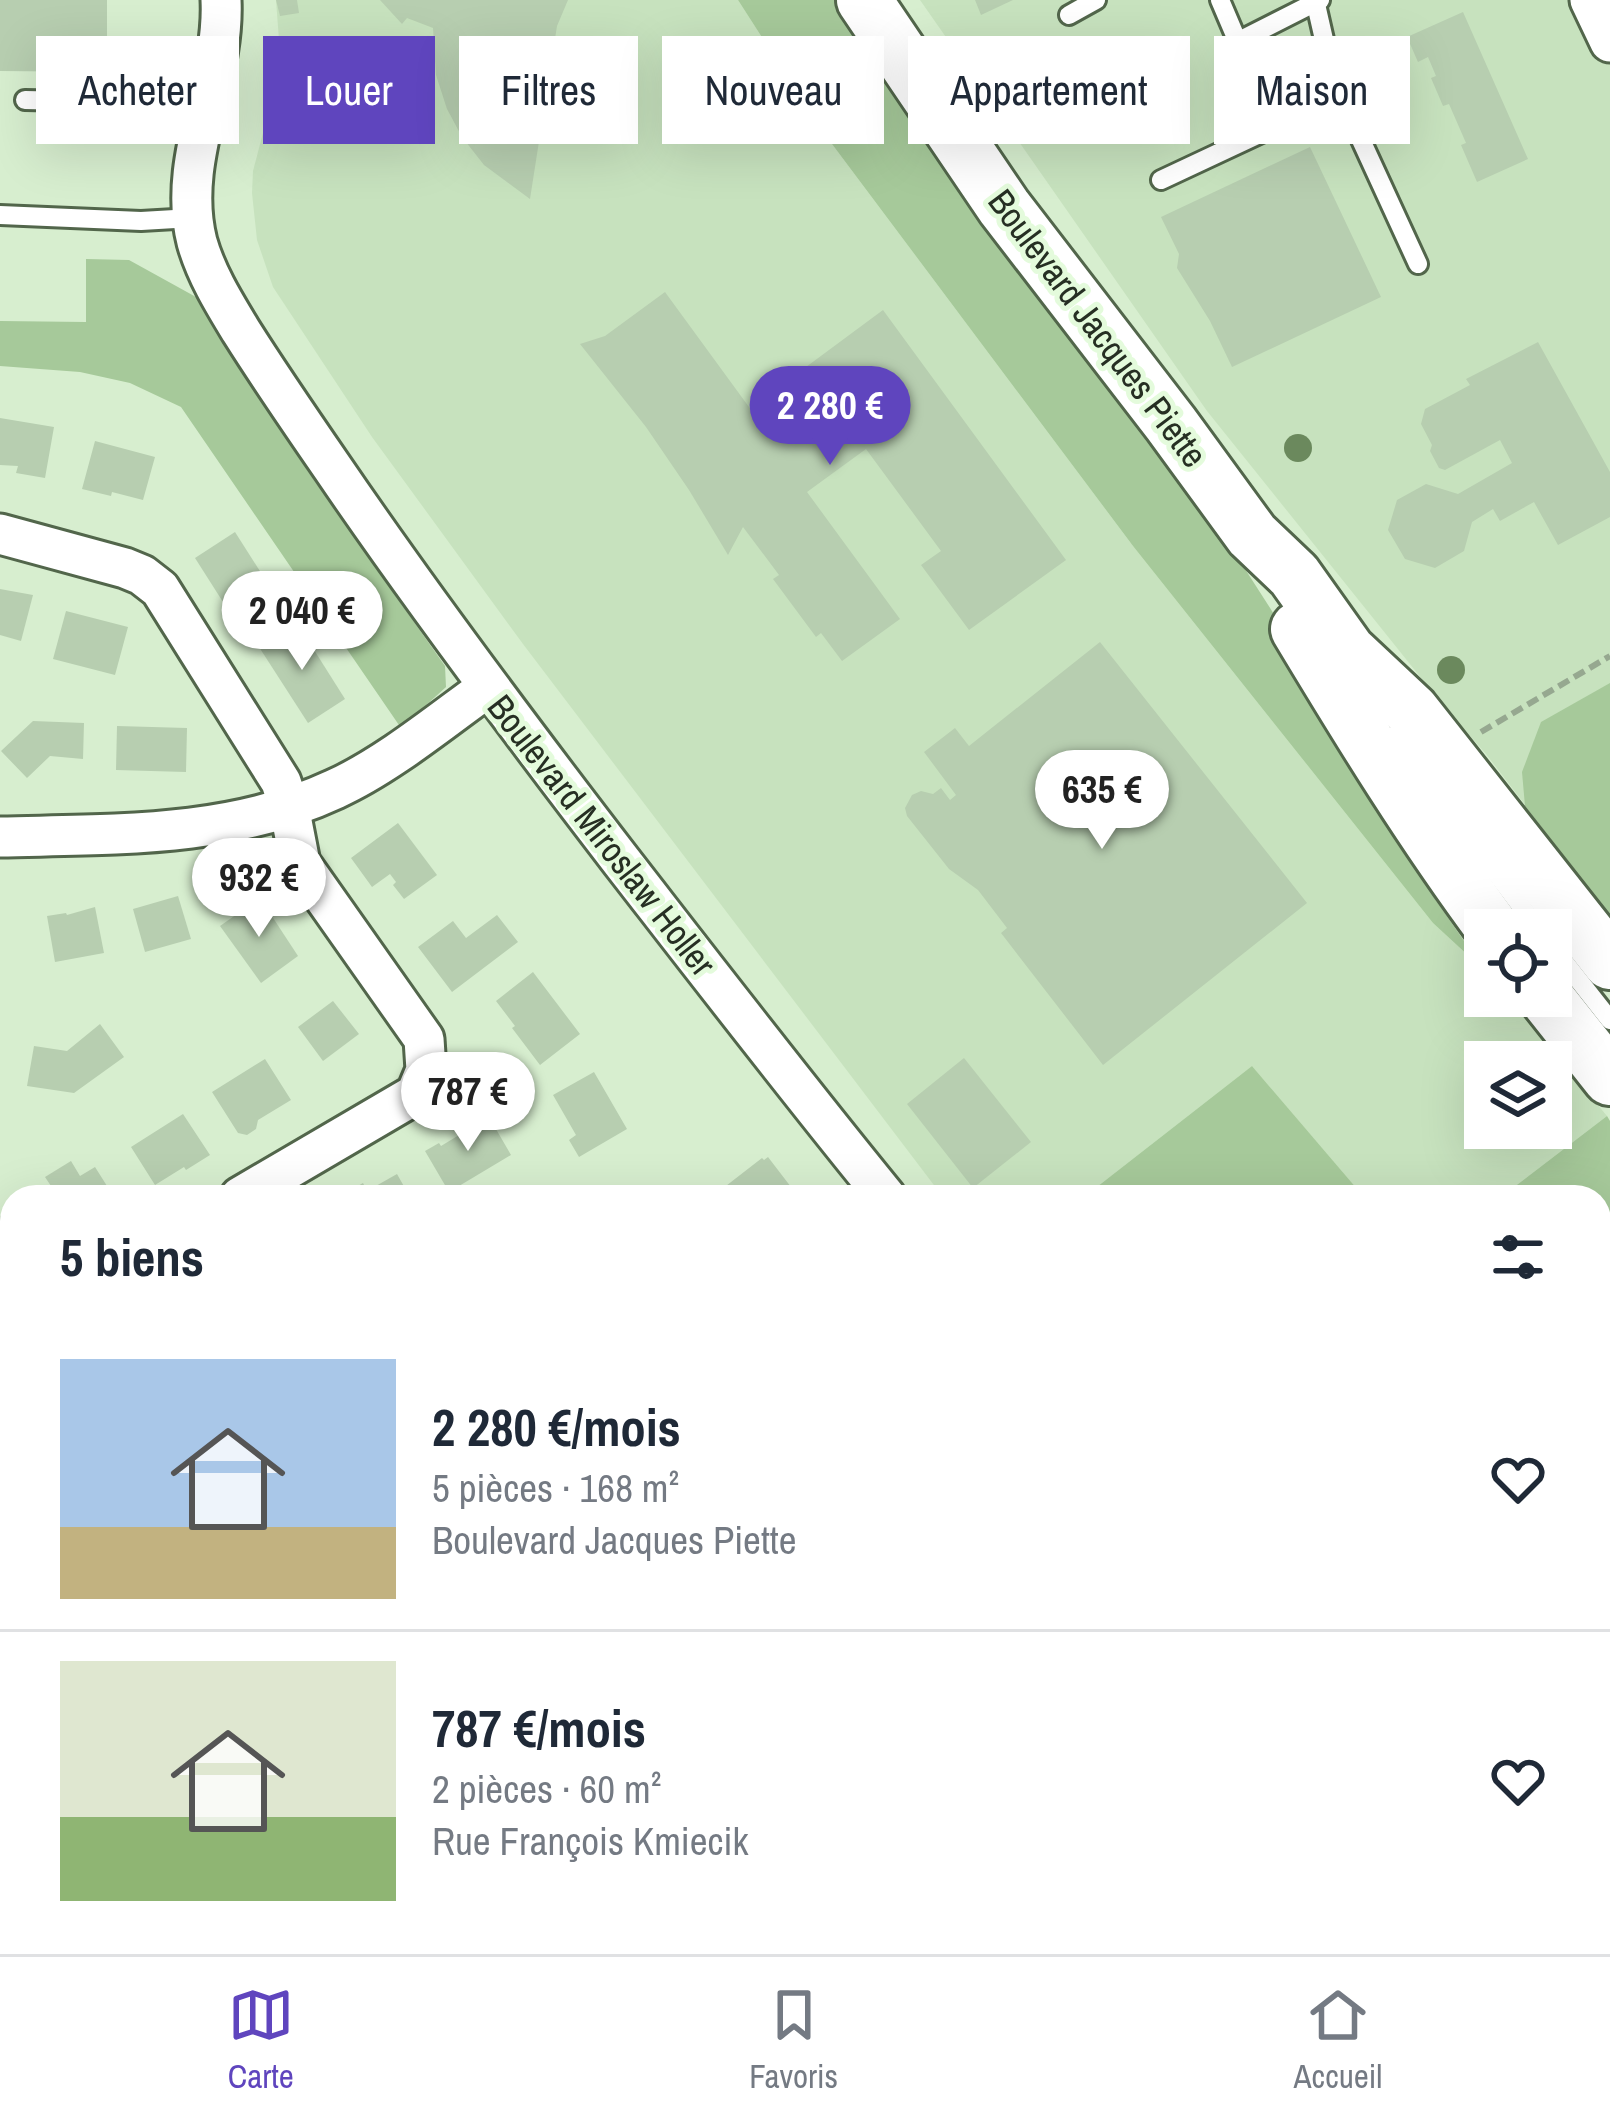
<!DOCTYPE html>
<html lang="fr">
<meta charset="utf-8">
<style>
:root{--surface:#fff;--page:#f6f6f7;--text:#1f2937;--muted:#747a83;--line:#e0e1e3;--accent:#5f45be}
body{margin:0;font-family:"Archivo Narrow",sans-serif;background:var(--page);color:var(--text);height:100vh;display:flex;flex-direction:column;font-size:45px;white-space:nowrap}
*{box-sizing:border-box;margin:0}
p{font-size:39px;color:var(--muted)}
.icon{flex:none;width:66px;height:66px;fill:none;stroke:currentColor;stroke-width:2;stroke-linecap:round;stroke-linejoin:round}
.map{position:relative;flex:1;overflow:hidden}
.sheet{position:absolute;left:0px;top:1185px;width:1611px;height:771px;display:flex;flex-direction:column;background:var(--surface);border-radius:36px 36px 0 0;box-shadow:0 12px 48px #0002}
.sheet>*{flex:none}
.banner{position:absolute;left:36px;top:36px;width:1539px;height:108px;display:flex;gap:24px}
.buttons{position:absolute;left:1464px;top:909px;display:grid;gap:24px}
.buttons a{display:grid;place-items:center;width:108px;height:108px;border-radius:0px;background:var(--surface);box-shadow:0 12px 48px #0002;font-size:60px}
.price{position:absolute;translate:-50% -102px;padding:0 27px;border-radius:42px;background:#fff;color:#222;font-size:39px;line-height:78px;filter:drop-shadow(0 3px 6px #0008)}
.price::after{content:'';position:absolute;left:50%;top:72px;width:36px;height:27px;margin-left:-18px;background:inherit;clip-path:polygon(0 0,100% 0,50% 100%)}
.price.active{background:var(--accent);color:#fff}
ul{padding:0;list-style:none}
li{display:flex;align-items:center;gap:36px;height:300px;padding:0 60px}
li+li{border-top:3px solid var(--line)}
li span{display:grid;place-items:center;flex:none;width:336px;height:240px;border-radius:0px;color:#555}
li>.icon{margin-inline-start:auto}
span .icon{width:144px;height:144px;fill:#fffc;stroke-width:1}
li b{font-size:51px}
h2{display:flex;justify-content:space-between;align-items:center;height:144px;padding:0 60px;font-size:51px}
.chip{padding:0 42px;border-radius:0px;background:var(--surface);box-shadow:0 12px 48px #0002;font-size:42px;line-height:108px}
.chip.active{background:var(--accent);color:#fff}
.tabs{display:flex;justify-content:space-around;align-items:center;height:168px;border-top:3px solid var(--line);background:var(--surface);font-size:33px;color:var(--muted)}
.tabs a{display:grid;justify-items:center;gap:6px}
.tabs .active{color:var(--accent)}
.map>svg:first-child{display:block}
.built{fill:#c7e2be;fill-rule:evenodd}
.green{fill:#a6c99a}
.building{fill:#b7ceb0}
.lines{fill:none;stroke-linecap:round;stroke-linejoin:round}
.service-casing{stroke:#52664b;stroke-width:24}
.minor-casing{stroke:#52664b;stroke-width:45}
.secondary-casing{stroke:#52664b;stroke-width:60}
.path{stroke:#96a890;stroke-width:6;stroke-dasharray:12 6;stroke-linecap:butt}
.service{stroke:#fff;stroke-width:18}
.minor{stroke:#fff;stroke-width:39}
.secondary{stroke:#fff;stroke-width:54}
.tree{fill:#6b895d}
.labels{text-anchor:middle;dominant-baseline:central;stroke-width:10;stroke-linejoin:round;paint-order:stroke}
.street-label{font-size:36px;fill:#262f23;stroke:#e4fbdc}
</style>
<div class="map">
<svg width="1610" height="1954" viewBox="0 0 1610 1954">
<rect width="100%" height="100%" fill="#d7eecf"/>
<g class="built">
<path d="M276,0H738L823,132L1133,546L1433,923L1485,971V996H1507L1607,1116L1501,1197H1364L1252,1066L1084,1197H943L523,644L372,437L273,287L257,240L252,193L253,171L275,87L279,40ZM1485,1062H1551V1128H1485Z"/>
<polygon points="920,0 1610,0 1610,915 1486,754 1442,704 1207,411"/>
<polygon points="640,1944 1063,1944 1069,1954 622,1954"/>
</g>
<g class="green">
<polygon points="738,0 836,0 924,137 1227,541 1281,625 1364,785 1437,902 1485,971 1433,923 1133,546 823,132"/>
<polygon points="86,259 129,260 196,297 307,470 445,666 446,687 401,728 181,407 130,383 80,372 0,366 0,321 86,322"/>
<polygon points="1610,683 1610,915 1525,806 1522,772 1541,722"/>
<polygon points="1252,1066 1364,1197 1084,1197"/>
<polygon points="1607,1116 1610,1121 1610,1386 1599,1394 1599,1197 1501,1197"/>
<polygon points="1599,1420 1610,1437 1610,1511 1599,1524"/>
</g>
<g class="building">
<polygon points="0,0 107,0 107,72 0,71"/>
<polygon points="276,0 297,0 299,13 280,16"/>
<polygon points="380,0 568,0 557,26 530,199 484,165 462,137 447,109 436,75 433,28 407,18 402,24"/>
<polygon points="975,0 1013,0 981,15"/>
<polygon points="1463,12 1528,159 1477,182 1461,145 1466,143 1449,104 1443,106 1431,78 1436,76 1428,57 1418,62 1407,37"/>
<polygon points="1310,147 1381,297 1232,367 1210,321 1177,268 1179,254 1161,217"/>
<polygon points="665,292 757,418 813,377 806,367 883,310 1066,560 969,630 921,565 941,551 866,449 807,492 900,619 842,661 821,633 816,637 773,579 779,575 743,527 728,555 689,490 646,427 580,344 605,336"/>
<polygon points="1538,342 1610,472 1610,517 1558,545 1534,502 1500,521 1493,509 1472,522 1464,551 1435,568 1405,559 1388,530 1397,500 1426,484 1458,494 1512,463 1500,440 1445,470 1439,468 1430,451 1432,445 1421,424 1425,409 1470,385 1466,379"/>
<polygon points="0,418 54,427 45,478 16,473 18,466 0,465"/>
<polygon points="95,441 155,457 143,500 112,492 111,496 82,489"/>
<polygon points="235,532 277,598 237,624 195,558"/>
<polygon points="0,589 33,595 21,641 0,635"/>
<polygon points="66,611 128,627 115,675 53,659"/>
<polygon points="297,623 345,699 308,723 259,647"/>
<polygon points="1100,642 1307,903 1103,1065 1001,933 1007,928 978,890 949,869 907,816 905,808 912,795 921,791 933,794 941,788 950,800 956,795 924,752 955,728 969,746"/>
<polygon points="33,721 84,723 83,759 50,756 27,778 1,751"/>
<polygon points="117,726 187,728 186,772 116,770"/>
<polygon points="398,823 437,875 404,899 393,885 396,882 390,874 372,887 351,858"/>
<polygon points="178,896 191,939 145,952 133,909"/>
<polygon points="260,898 298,956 261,983 220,926"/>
<polygon points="95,907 104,953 55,962 47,916 66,913 67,915"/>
<polygon points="497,915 518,942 452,992 418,947 453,921 466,938"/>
<polygon points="533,972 580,1034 540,1065 512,1028 515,1026 496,1001"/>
<polygon points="333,1001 359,1034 323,1061 298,1027"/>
<polygon points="100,1024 124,1057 74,1093 27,1086 34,1046 67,1051"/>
<polygon points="964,1058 1031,1142 973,1188 907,1104"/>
<polygon points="265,1059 291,1100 258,1120 256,1129 247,1135 238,1133 212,1092"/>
<polygon points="594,1072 627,1129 579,1157 569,1140 576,1135 553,1095"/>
<polygon points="183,1114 210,1155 186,1170 184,1167 155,1185 131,1147"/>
<polygon points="489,1117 511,1155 449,1192 425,1151 439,1143 441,1146"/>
<polygon points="768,1157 791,1187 787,1190 792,1197 717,1197 724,1191 722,1189 762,1158 764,1160"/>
<polygon points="71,1161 80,1176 95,1167 114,1197 47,1197 55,1192 45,1177"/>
<polygon points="397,1174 410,1197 339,1197 363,1183 367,1191"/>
<polygon points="7,1212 12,1219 12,1261 0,1268 0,1216"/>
<polygon points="8,1397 12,1399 12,1445 0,1452 0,1402"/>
<polygon points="1599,1660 1610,1674 1610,1684 1599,1692"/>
<polygon points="10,1661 12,1706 2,1708 0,1664"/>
<polygon points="1599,1859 1610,1875 1610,1929 1599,1939"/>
<polygon points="343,1944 395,1944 401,1954 349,1954"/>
<polygon points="857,1944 1028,1944 1035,1954 863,1954"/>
<polygon points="1202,1944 1220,1944 1228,1954 1187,1954"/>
<polygon points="1481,1944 1593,1944 1582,1954 1481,1954 1485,1950"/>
</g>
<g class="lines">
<g class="service-casing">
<g id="service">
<polyline points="1315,0 1333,79 1418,264"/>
<polyline points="1069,15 1096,0"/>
<polyline points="1239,41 1320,0"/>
<polyline points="25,100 162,103 206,108"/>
<polyline points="1161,180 1274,127 1220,0"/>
<polyline points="0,215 141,221 192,218"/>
<polyline points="1393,736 1539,930"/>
<polyline points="1551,945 1610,1020"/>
<polyline points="758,1944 764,1954"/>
<polyline points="1150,1954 1165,1944"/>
</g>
</g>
<g class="minor-casing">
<g id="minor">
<path d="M221,0C225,81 176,160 197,242C206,274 224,303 241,331C270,377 301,422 332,467C424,602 522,732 622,862C709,974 796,1087 886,1197"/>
<polyline points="1590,0 1610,42"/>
<polyline points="0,534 125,568 142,575 160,589 281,782 289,806 300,863 424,1039 426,1070 416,1094 240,1197"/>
<path d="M0,837C113,834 230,838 335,789C386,766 441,721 488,687"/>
<polyline points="0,1330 12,1327"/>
<polyline points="0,1761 12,1761"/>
<polyline points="282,1944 287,1954"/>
<polyline points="1082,1944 1087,1954"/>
</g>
</g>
<g class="secondary-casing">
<g id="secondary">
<polyline points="864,0 1004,207 1171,424 1252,535 1294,575 1348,651 1412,711 1610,962"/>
<path d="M1298,629C1360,732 1422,833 1494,930"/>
<polyline points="1545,996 1610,1078"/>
</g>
</g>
<polyline class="path" points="1481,732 1610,656"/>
<use href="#service" class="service"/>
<use href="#minor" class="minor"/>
<use href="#secondary" class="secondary"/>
</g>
<g class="tree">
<circle cx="1298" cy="448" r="14"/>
<circle cx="1451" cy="670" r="14"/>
</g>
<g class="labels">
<g class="street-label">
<text transform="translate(1098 328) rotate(53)">Boulevard Jacques Piette</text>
<text transform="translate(602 835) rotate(52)">Boulevard Miroslaw Holler</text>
</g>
</g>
</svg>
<div class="buttons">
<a><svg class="icon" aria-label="locate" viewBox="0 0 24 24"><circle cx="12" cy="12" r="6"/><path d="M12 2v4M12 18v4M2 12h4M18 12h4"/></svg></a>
<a><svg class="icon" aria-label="layers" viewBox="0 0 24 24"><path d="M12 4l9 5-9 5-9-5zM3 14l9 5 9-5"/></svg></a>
</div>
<b class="price active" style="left:830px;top:468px">2 280 €</b>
<b class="price" style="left:302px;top:673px">2 040 €</b>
<b class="price" style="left:1102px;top:852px">635 €</b>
<b class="price" style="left:259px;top:940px">932 €</b>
<b class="price" style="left:468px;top:1154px">787 €</b>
<div class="banner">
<a class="chip">Acheter</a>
<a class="chip active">Louer</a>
<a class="chip">Filtres</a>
<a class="chip">Nouveau</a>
<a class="chip">Appartement</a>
<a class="chip">Maison</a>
</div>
<section class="sheet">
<h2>5 biens<svg class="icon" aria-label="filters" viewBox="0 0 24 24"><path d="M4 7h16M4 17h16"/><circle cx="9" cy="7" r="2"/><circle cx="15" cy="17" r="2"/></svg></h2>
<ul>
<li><span style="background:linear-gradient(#a9c7e8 70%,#c2b280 0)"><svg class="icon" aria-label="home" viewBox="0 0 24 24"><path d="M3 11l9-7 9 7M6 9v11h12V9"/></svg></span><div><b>2 280 €/mois</b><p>5 pièces · 168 m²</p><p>Boulevard Jacques Piette</p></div><svg class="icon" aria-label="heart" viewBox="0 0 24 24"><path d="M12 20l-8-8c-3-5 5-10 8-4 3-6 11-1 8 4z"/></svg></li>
<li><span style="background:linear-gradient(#dfe7d0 65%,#8fb573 0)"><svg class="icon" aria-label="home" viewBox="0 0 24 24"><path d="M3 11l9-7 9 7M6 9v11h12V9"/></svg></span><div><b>787 €/mois</b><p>2 pièces · 60 m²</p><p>Rue François Kmiecik</p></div><svg class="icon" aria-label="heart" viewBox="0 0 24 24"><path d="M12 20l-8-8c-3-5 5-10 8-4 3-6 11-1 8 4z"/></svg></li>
</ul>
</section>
</div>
<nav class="tabs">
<a class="active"><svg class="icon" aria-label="map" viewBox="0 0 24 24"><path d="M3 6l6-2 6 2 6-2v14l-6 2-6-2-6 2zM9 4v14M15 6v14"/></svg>Carte</a>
<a><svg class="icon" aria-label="saved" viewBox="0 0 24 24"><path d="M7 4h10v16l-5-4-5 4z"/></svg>Favoris</a>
<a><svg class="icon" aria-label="home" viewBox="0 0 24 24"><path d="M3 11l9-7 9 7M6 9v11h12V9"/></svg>Accueil</a>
</nav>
